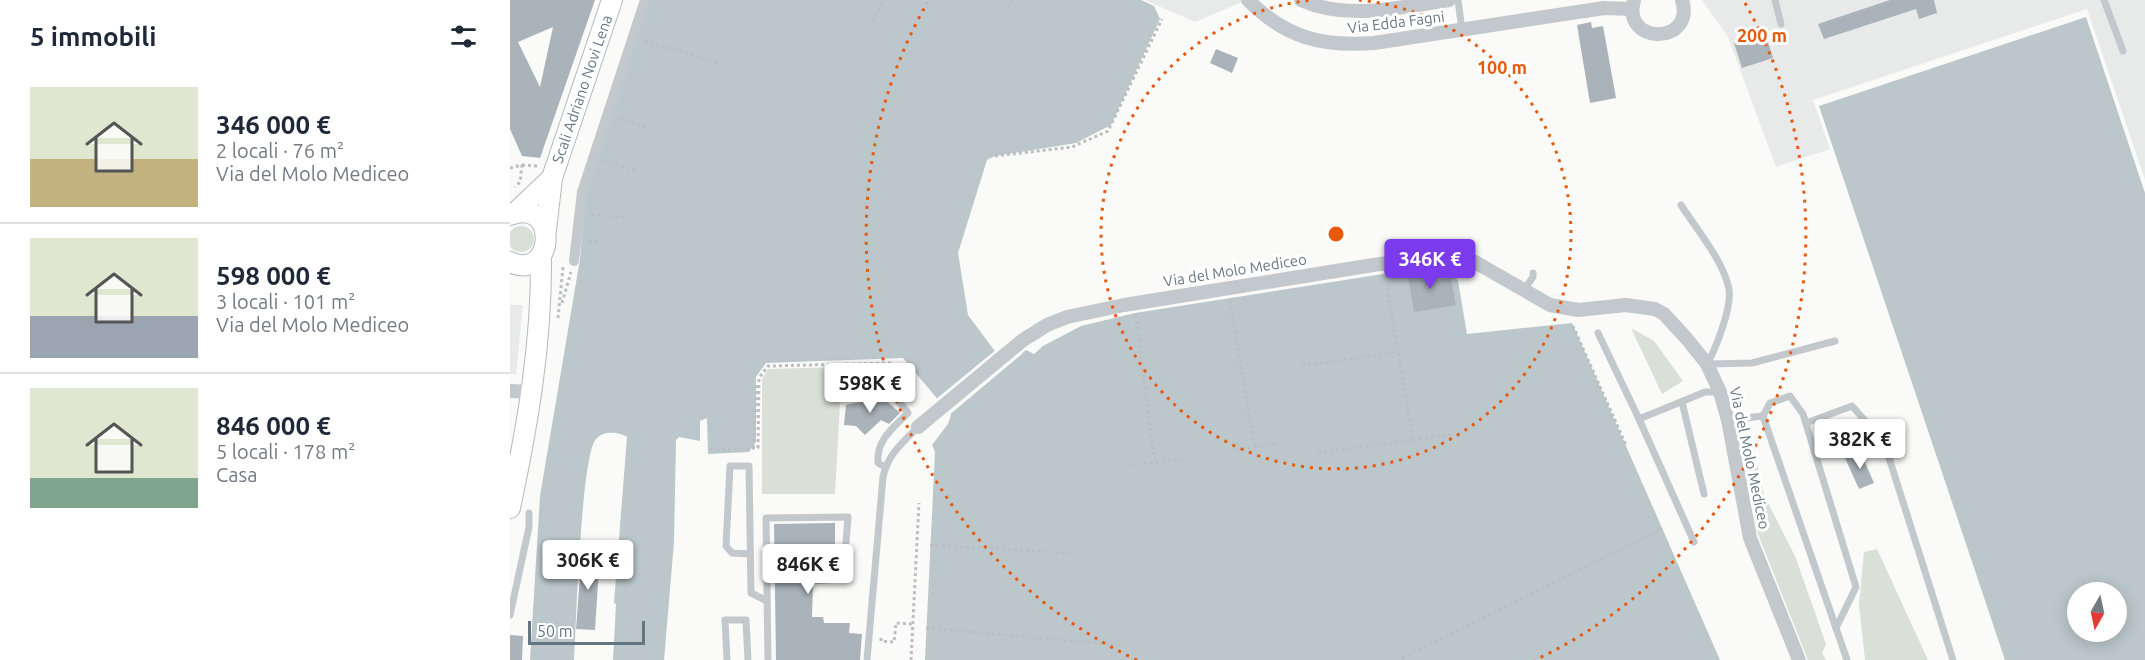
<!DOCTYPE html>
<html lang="it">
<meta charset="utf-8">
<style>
:root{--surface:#fff;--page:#f6f6f7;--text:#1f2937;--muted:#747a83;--line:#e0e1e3;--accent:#7c3aed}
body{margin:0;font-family:Ubuntu,sans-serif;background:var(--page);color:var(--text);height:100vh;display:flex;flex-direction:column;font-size:22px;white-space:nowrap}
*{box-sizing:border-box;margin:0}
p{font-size:20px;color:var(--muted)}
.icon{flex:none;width:33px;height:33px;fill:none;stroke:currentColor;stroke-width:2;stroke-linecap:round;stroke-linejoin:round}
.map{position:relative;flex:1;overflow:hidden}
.panel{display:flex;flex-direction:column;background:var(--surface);width:510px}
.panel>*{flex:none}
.needle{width:39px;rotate:189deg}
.tools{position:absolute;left:1557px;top:582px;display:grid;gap:12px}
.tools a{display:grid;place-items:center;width:60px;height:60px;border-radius:50%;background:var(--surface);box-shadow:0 3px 15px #0003;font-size:30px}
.scale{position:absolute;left:18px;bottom:15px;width:117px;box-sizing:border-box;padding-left:6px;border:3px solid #657683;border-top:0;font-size:16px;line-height:21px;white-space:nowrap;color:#657683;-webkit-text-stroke:4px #fff;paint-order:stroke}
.price{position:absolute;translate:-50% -51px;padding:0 14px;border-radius:6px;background:#fff;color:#222;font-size:20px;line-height:39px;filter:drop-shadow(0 2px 3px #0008)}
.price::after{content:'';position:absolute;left:50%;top:36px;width:18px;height:14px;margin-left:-9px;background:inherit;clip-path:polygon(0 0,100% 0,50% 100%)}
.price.on{background:var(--accent);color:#fff}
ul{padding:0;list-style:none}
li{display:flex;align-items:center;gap:18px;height:150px;padding:0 30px}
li+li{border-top:2px solid var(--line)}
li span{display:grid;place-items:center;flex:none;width:168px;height:120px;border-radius:0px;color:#555}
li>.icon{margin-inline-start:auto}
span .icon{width:72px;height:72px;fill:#fffc;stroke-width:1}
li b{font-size:26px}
h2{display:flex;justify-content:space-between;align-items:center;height:72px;padding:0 30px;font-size:26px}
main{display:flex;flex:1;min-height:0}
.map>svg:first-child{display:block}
.built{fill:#e8e9e9}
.green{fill:#dadfd7}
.water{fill:#bbc7cb;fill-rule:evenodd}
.pier{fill:#fafaf8}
.building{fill:#aab3b9;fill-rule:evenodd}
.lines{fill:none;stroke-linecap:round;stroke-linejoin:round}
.secondary-casing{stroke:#b3babf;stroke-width:22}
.path{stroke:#bbbfc2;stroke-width:3;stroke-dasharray:3 3;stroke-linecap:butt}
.service{stroke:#c3c8cc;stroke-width:7}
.pedestrian{stroke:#c3c8cc;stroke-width:10}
.minor{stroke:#c3c8cc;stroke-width:14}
.secondary{stroke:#fff;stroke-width:20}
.ring{fill:none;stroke:#e8590c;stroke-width:3;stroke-dasharray:3 6}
.labels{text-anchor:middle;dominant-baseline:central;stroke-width:6;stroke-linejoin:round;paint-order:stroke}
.street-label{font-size:15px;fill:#657683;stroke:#fff}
.centre{fill:#e8590c;stroke:#fff;stroke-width:3}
.ring-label{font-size:18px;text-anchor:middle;font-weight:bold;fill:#e8590c;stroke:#fff;stroke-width:6;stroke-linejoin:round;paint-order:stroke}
</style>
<main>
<section class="panel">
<h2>5 immobili<svg class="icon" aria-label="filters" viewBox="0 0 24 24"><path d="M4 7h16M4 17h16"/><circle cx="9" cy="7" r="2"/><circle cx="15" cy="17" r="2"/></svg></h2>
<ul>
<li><span style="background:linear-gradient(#dfe7d0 60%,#c2b280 0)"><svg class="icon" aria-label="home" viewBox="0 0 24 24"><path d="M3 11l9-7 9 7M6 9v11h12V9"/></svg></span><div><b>346 000 €</b><p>2 locali · 76 m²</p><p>Via del Molo Mediceo</p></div></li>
<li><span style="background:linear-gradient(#dfe7d0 65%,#9aa5b1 0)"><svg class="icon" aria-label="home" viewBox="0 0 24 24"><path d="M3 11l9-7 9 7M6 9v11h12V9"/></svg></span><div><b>598 000 €</b><p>3 locali · 101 m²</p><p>Via del Molo Mediceo</p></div></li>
<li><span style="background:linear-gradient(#dfe7d0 75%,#7fa58c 0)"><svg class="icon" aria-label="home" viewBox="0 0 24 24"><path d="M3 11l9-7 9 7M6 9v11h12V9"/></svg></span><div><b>846 000 €</b><p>5 locali · 178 m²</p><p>Casa</p></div></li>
</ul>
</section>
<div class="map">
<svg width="1635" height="660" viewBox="0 0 1635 660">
<rect width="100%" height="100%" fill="#fafaf8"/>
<g class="built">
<polygon points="635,0 737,0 685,22"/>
<polygon points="1192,0 1635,0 1635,180 1577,9 1303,100 1320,149 1266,167 1218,37"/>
<polygon points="0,305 13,305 6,374 0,374"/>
</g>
<g class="green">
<circle cx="11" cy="239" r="13"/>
<polygon points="1121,328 1144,341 1173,381 1152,394"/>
<polygon points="332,367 325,494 252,494 252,379 258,369"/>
<polygon points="1233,438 1242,442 1254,495 1285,556 1316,644 1312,653 1316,660 1298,660 1246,529"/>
<polygon points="1367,549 1418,660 1355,660 1349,605 1354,552"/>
</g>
<g class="water">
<path d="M137,0H631L644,6L650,19L601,125L566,143L485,156L477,160L448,253L458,315L496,366L516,350L524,354L533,346L571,326L625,313L924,266L941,270L948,281L957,334L1062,323L1210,660H415L425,452L422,445L438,424L441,415L393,358L256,363L246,377V442L239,452L198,454L197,418L190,421V441L169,437L166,440L164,542L154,660H103L106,604L104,603L117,437C109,432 94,430 86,439C71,455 66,627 64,660H20L30,496L70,259L76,186Z"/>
<path d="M1576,17L1635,193V660H1495L1309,106ZM1568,592H1606V632H1568Z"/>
</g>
<polygon class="pier" points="487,349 497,362 511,350 513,353 438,416 425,400"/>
<g class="building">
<path d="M0,0H85L30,158L12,156L0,129ZM43,27L30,87L8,42Z"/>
<polygon points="1380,0 1424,0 1427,13 1409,19 1406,9 1314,39 1308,24"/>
<polygon points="1081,22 1082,28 1093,26 1106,98 1080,103 1067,25"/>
<polygon points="1255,33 1263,58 1232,68 1224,43"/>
<polygon points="706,49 728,58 722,73 700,63"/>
<polygon points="924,266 927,280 941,278 946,305 904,312 897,270"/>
<polygon points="372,397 390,413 379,424 371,420 355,435 346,426 334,425 336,405"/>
<polygon points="1350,451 1364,483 1349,489 1335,458"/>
<polygon points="325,523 325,550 316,551 314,557 317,561 325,561 325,565 341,564 342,582 303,584 302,617 313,617 314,623 340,623 339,633 352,634 350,660 266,660 264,524"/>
<polygon points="72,550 90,552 85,630 66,629"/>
<polygon points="0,635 13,636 12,660 0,660"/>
</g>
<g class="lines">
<g class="secondary-casing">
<g id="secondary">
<polyline points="5,213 42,178"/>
<path d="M0,215C50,196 45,283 0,262"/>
<polyline points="36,230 42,178 102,0"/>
<path d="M0,508C18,423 32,342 31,255"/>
</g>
</g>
<g class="path">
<polyline points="498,7 501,0"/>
<polyline points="363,22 373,0"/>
<polyline points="135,41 208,63"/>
<polyline points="110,118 139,128"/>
<polyline points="485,156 562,147 598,131 652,19"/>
<polyline points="94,160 126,171"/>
<polyline points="12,165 28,166"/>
<polyline points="0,168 12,165 10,182 5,187"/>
<polyline points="81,215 116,217"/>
<polyline points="79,242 93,242"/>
<polyline points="875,276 903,440"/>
<polyline points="720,301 745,447"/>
<polyline points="52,303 61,272"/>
<polyline points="626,315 645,462"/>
<polyline points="48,318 53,267"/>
<polyline points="1063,326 1116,445"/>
<polyline points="342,364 382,363"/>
<polyline points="792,366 888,352"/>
<polyline points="243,448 247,383"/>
<polyline points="200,449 248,448 249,378 258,366 340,364 363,376"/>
<polyline points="726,450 768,443"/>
<polyline points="808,453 944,434"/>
<polyline points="622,465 673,459"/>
<polyline points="420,545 560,553"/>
<polyline points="416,628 610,645"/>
<polyline points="371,638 371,641 384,642 386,623 403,624"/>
<polyline points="892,658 1152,529"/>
<polyline points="401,660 409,503"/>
</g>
<g class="service">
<polyline points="948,0 952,30"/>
<polyline points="1265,0 1271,24"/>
<polyline points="1594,0 1613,51"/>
<path d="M1171,205C1187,230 1213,260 1219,289C1222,308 1206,348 1197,364L1242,363L1325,341"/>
<polyline points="1014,290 1023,277 1023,273"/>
<polyline points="1088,333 1129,419 1195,392 1210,392"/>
<path d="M372,381L398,413C383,428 366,440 368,463L375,467"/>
<polyline points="1172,402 1194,494"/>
<polyline points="1253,416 1260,403 1280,396 1293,414 1346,587 1326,628"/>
<polyline points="1129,419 1184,542"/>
<polyline points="1218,420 1253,416 1337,660"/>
<polyline points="1296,423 1342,406 1374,442 1443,660"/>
<polyline points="240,554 222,553 216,546 220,466 239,466 241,593 257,601"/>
<polyline points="0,615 19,527 19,513"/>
<polyline points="217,660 215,620 236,620 238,660"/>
<polyline points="258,660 256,518 338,517 335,555 319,556"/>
<path d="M357,660L373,477C378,454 392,443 408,427"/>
</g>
<polyline class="pedestrian" points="64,261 72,192 135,0"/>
<g class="minor">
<path d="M738,0C776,38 812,47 864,43L1094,8L1122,9"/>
<path d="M791,0C838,21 890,7 939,0"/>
<path d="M1124,0C1111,46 1186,45 1172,0"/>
<polyline points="0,391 22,392"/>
<polyline points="408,427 513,340 537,325 557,317 614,305 863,265 932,255 958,258 1040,305 1068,310 1116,305 1145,309 1154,314 1177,339 1197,364 1210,392 1218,420 1240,538 1289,660"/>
</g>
<use href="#secondary" class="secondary"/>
</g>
<g class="ring">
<path d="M849 0A235 235 0 1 1 803 0"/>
<path d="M627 660A470 470 0 0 1 417 3M1235 3A470 470 0 0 1 1025 660"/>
</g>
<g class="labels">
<g class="street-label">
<text transform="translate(886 22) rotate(-7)">Via Edda Fagni</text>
<text transform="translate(72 89) rotate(-71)">Scali Adriano Novi Lena</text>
<text transform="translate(725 270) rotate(-9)">Via del Molo Mediceo</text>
<text transform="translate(1240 458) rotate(78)">Via del Molo Mediceo</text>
</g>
</g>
<circle cx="826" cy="234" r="9" class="centre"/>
<g class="ring-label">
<text x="1252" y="42">200 m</text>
<text x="992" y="74">100 m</text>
</g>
</svg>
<div class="tools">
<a><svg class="needle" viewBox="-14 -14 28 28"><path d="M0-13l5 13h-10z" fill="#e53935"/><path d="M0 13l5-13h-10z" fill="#747a83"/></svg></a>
</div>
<div class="scale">50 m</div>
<b class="price on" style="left:920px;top:290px">346K €</b>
<b class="price" style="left:360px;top:414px">598K €</b>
<b class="price" style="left:1350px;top:470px">382K €</b>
<b class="price" style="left:78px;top:591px">306K €</b>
<b class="price" style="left:298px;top:595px">846K €</b>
</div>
</main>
